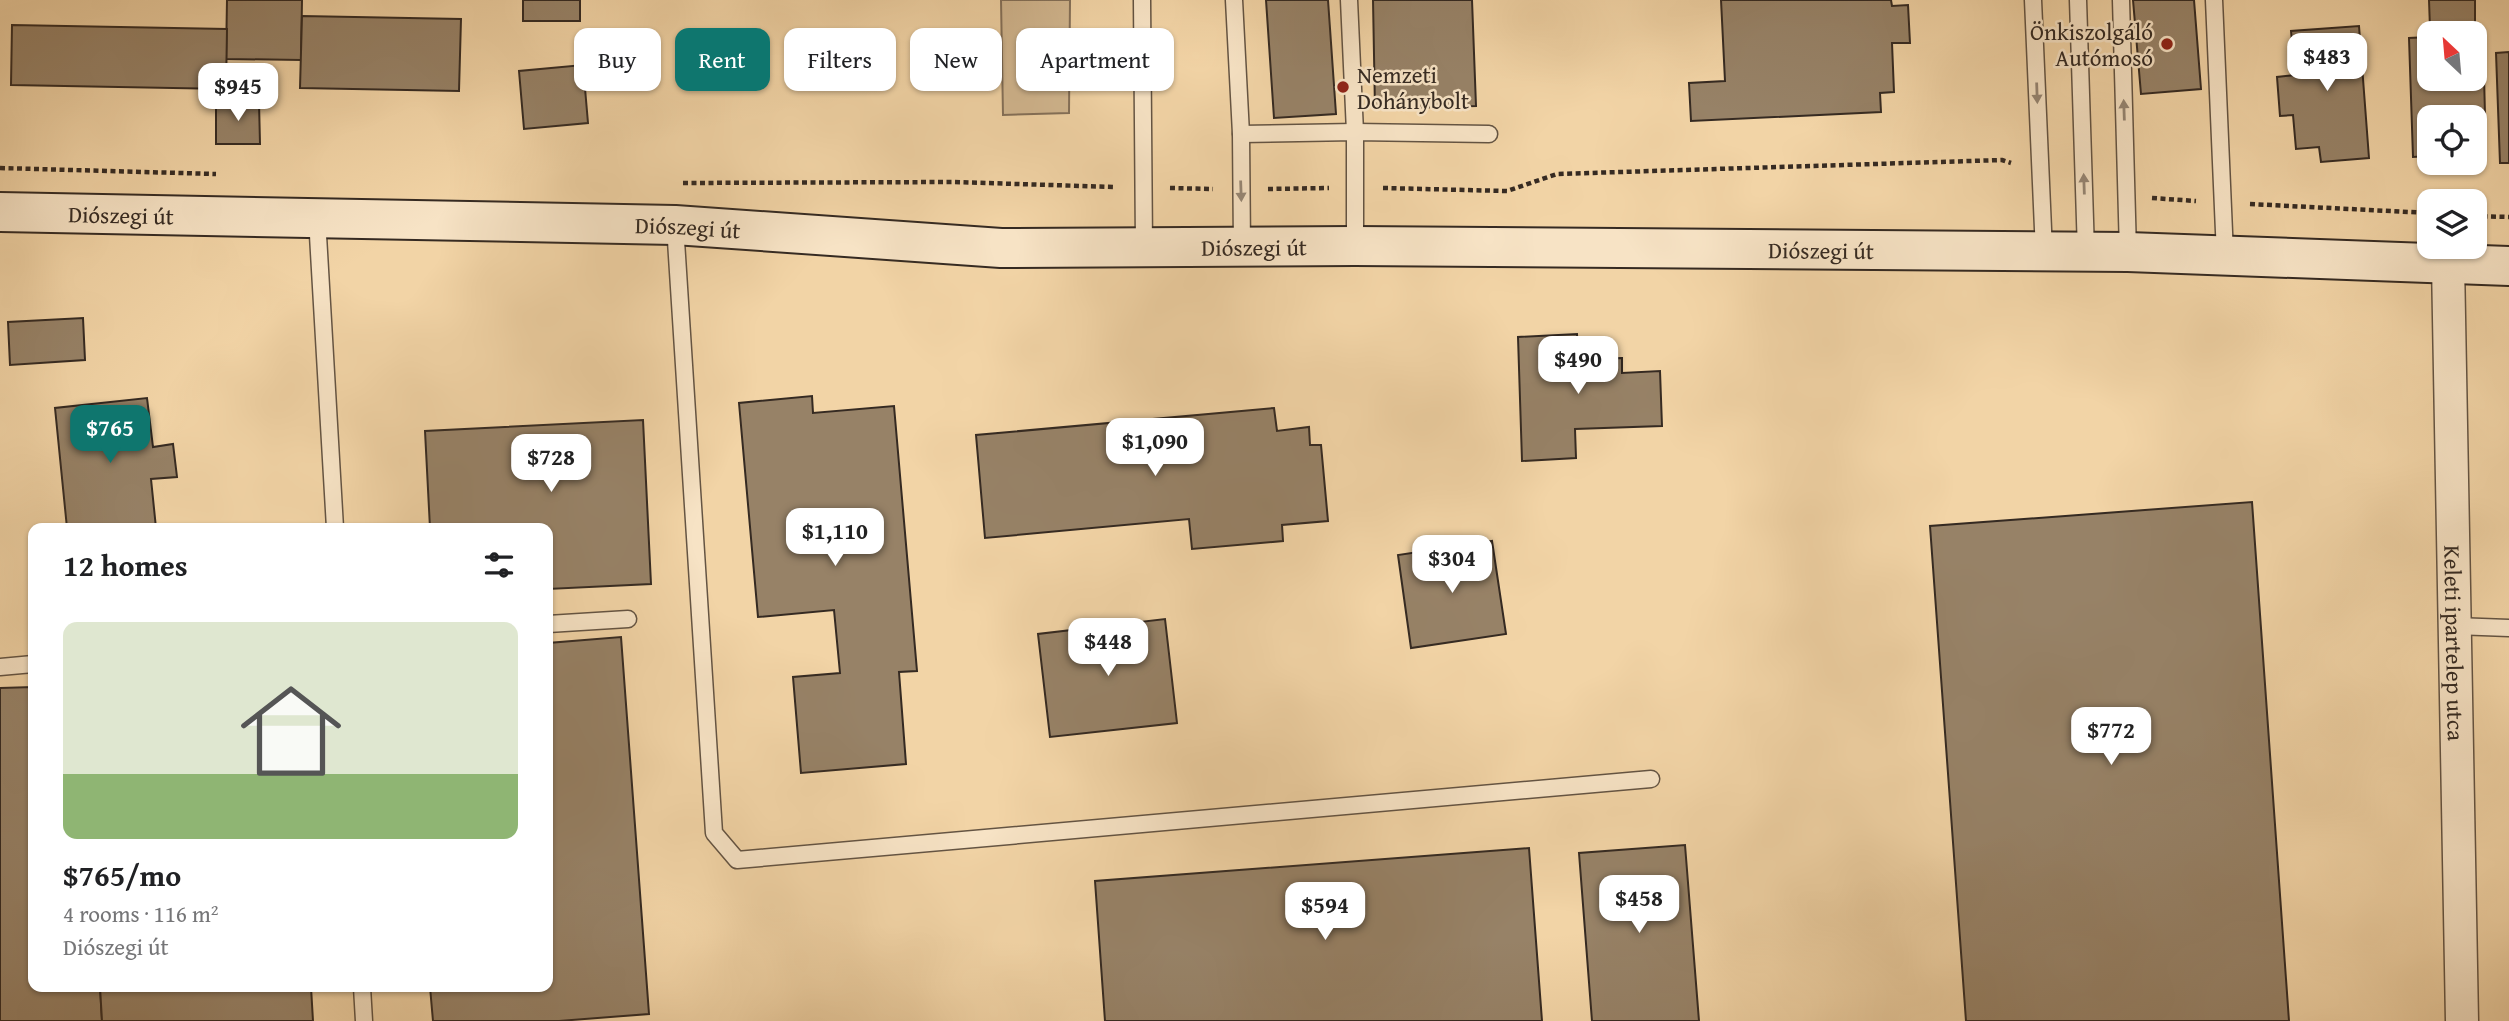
<!DOCTYPE html>
<meta charset="utf-8">
<style>
:root{--surface:#fff;--page:#f6f6f6;--text:#202124;--muted:#757577;--accent:#0f766e}
body{margin:0;font-family:"Gentium Book Plus",serif;background:var(--page);color:var(--text);height:100vh;display:flex;flex-direction:column;font-size:26px;white-space:nowrap}
*{box-sizing:border-box;margin:0}
p{font-size:23px;color:var(--muted)}
.icon{flex:none;width:38px;height:38px;fill:none;stroke:currentColor;stroke-width:2;stroke-linecap:round;stroke-linejoin:round}
.map{position:relative;flex:1;overflow:hidden}
.sheet{position:absolute;left:28px;top:523px;width:525px;height:469px;display:flex;flex-direction:column;background:var(--surface);border-radius:14px;box-shadow:0 2px 5px #0004}
.sheet>*{flex:none}
.hud{position:absolute;left:574px;top:28px;width:665px;height:63px;display:flex;gap:14px}
.needle{width:46px;rotate:334deg}
.tools{position:absolute;left:2417px;top:21px;display:grid;gap:14px}
.tools a{display:grid;place-items:center;width:70px;height:70px;border-radius:14px;background:var(--surface);box-shadow:0 2px 5px #0004;font-size:35px}
.price{position:absolute;translate:-50% -60px;padding:0 16px;border-radius:14px;background:#fff;color:#222;font-size:23px;line-height:46px;filter:drop-shadow(0 2px 4px #0008)}
.price::after{content:'';position:absolute;left:50%;top:42px;width:21px;height:16px;margin-left:-10px;background:inherit;clip-path:polygon(0 0,100% 0,50% 100%)}
.price.current{background:var(--accent);color:#fff}
ul{padding:0;list-style:none}
li{display:grid;align-content:center;gap:14px;height:371px;padding:0 35px}
li span{display:grid;place-items:center;height:217px;border-radius:14px;color:#555}
li>.icon{margin-inline-start:auto}
span .icon{width:126px;height:126px;fill:#fffc;stroke-width:1}
li b{font-size:30px}
h2{display:flex;justify-content:space-between;align-items:center;height:84px;padding:0 35px;font-size:30px}
.chip{padding:0 24px;border-radius:14px;background:var(--surface);box-shadow:0 2px 5px #0004;font-size:24px;line-height:63px}
.chip.current{background:var(--accent);color:#fff}
.map>svg:first-child{display:block}
.green{fill:#d2b790;stroke:#847059;stroke-width:2}
.building{fill:#978267;stroke:#352a22;stroke-width:2}
.lines{fill:none;stroke-linecap:round;stroke-linejoin:round}
.lane-casing{stroke:#645443;stroke-width:19}
.street-casing{stroke:#645443;stroke-width:35}
.secondary-casing{stroke:#352a22;stroke-width:42}
.path{stroke:#352a22;stroke-width:4.5;stroke-dasharray:5 3.5;stroke-linecap:butt}
.lane{stroke:#f7e3c5;stroke-width:16}
.street{stroke:#f7e3c5;stroke-width:32}
.secondary{stroke:#f7e3c5;stroke-width:38}
.oneway{fill:#968674}
.poi-dot{fill:#8f2418;stroke:#f7e3c5;stroke-width:2.5}
.labels{text-anchor:middle;dominant-baseline:central;stroke-width:5;stroke-linejoin:round;paint-order:stroke}
.poi-label{font-size:23px;fill:#352a22;stroke:#f7e3c5;text-anchor:end}
.street-label{font-size:23px;fill:#352a22;stroke:#f7e3c5}
</style>
<div class="map">
<svg width="2509" height="1021" viewBox="0 0 2509 1021">
<rect width="100%" height="100%" fill="#f2d4a6"/>
<filter id="stains"><feTurbulence type="fractalNoise" baseFrequency=".00286" numOctaves="4"/><feColorMatrix values="0 0 0 0 .2 0 0 0 0 .09 0 0 0 0 .02 0 0 0 .5 -.17"/></filter>
<radialGradient id="worn" r=".72"><stop offset=".6" stop-color="#630" stop-opacity="0"/><stop offset="1" stop-color="#630" stop-opacity=".3"/></radialGradient>
<polygon class="green" points="1001,0 1070,0 1069,113 1003,115"/>
<g class="building">
<polygon points="227,0 302,0 301,60 226,59"/>
<rect x="523" y="0" width="57" height="21"/>
<polygon points="1266,0 1328,0 1336,114 1274,118"/>
<polygon points="1373,0 1472,0 1476,106 1375,109"/>
<polygon points="1721,0 1891,0 1892,6 1908,5 1910,43 1892,43 1894,92 1880,93 1881,112 1691,121 1689,83 1725,81"/>
<polygon points="2133,0 2194,0 2201,89 2141,94"/>
<polygon points="2429,0 2475,0 2475,27 2430,28"/>
<polygon points="302,16 461,19 459,91 300,88"/>
<polygon points="12,25 227,29 226,89 11,85"/>
<polygon points="2359,26 2369,158 2321,162 2319,147 2296,149 2293,115 2280,116 2277,77 2295,75 2291,31"/>
<polygon points="2483,35 2486,155 2474,155 2474,117 2429,117 2429,156 2413,157 2409,38 2429,37 2429,79 2474,79 2474,36"/>
<polygon points="2509,52 2509,163 2500,163 2496,53"/>
<polygon points="583,65 588,123 524,129 519,71"/>
<polygon points="216,102 259,102 260,144 216,144"/>
<polygon points="83,318 85,360 10,365 8,322"/>
<polygon points="1577,334 1578,359 1622,358 1622,373 1660,371 1662,426 1575,429 1576,458 1522,461 1518,337"/>
<polygon points="812,396 813,413 894,406 917,671 899,672 906,764 801,773 793,677 840,673 834,610 758,617 739,403"/>
<polygon points="147,398 153,447 173,444 177,477 151,479 156,528 67,528 55,408"/>
<polygon points="1274,408 1277,431 1309,427 1310,445 1321,445 1328,521 1282,525 1283,541 1192,549 1189,519 985,538 976,435"/>
<polygon points="643,420 651,584 548,589 548,528 430,528 425,431"/>
<polygon points="2252,502 2289,1021 1966,1021 1930,526"/>
<polygon points="1492,541 1506,634 1411,648 1398,555"/>
<polygon points="1165,619 1177,723 1050,737 1038,634"/>
<polygon points="621,637 649,1014 559,1021 433,1021 430,987 548,987 548,643"/>
<polygon points="33,687 33,987 100,987 102,1021 0,1021 0,688"/>
<polygon points="1685,845 1699,1021 1592,1021 1579,853"/>
<polygon points="1529,848 1542,1021 1105,1021 1095,881"/>
<polygon points="100,987 311,987 313,1021 102,1021"/>
</g>
<g class="lines">
<g class="lane-casing">
<g id="lane">
<polyline points="1142,0 1144,246"/>
<polyline points="1234,0 1241,134 1242,248"/>
<polyline points="1349,0 1355,132 1355,246"/>
<polyline points="2033,0 2044,252"/>
<polyline points="2078,0 2086,252"/>
<polyline points="2121,0 2128,252"/>
<polyline points="2214,0 2225,255"/>
<polyline points="1241,134 1355,132 1489,134"/>
<polyline points="317,218 335,528"/>
<polyline points="675,225 714,833 737,860 1651,779"/>
<polyline points="548,624 628,619"/>
<polyline points="2455,626 2509,628"/>
<polyline points="0,667 33,664"/>
<polyline points="362,987 364,1021"/>
</g>
</g>
<g class="street-casing">
<g id="street">
<path id="s1" d="M2448,263L2462,1021"/>
</g>
</g>
<g class="secondary-casing">
<g id="secondary">
<path id="s2" d="M0,212L675,225L1001,248L1355,246L2128,252L2509,266"/>
</g>
</g>
<g class="path">
<polyline points="0,168 216,174"/>
<polyline points="683,183 953,182 1115,187"/>
<polyline points="1170,188 1213,189"/>
<polyline points="1383,188 1507,191 1557,174 2002,160 2011,163"/>
<polyline points="1268,189 1329,188"/>
<polyline points="2152,198 2196,201"/>
<polyline points="2250,204 2429,213"/>
<polyline points="2474,216 2509,217"/>
</g>
<use href="#lane" class="lane"/>
<use href="#street" class="street"/>
<use href="#secondary" class="secondary"/>
</g>
<defs><path id="oneway-solid" d="M-6-.8H1V-3.2L6.5 0L1 3.2V.8H-6Z" transform="scale(1.75)"/></defs>
<g class="oneway">
<use href="#oneway-solid" transform="translate(2037 93) rotate(88)"/>
<use href="#oneway-solid" transform="translate(2124 110) rotate(-92)"/>
<use href="#oneway-solid" transform="translate(2084 184) rotate(-92)"/>
<use href="#oneway-solid" transform="translate(1241 191) rotate(88)"/>
</g>
<g class="poi-dot">
<circle cx="2167" cy="44" r="7"/>
<circle cx="1343" cy="87" r="7"/>
</g>
<g class="labels">
<g class="poi-label">
<text x="2153" y="31">Önkiszolgáló<tspan x="2153" dy="26">Autómosó</tspan></text>
<text x="1357" y="74" text-anchor="start">Nemzeti<tspan x="1357" dy="26">Dohánybolt</tspan></text>
</g>
<g class="street-label">
<text stroke="none"><textPath href="#s2" startOffset="121">Diószegi út</textPath></text>
<text stroke="none"><textPath href="#s2" startOffset="688">Diószegi út</textPath></text>
<text stroke="none"><textPath href="#s2" startOffset="1255">Diószegi út</textPath></text>
<text stroke="none"><textPath href="#s2" startOffset="1822">Diószegi út</textPath></text>
<text stroke="none"><textPath href="#s1" startOffset="380">Keleti ipartelep utca</textPath></text>
</g>
</g>
<rect width="100%" height="100%" filter="url(#stains)"/>
<rect width="100%" height="100%" fill="url(#worn)"/>
</svg>
<div class="tools">
<a><svg class="needle" viewBox="-14 -14 28 28"><path d="M0-13l5 13h-10z" fill="#e53935"/><path d="M0 13l5-13h-10z" fill="#757577"/></svg></a>
<a><svg class="icon" aria-label="locate" viewBox="0 0 24 24"><circle cx="12" cy="12" r="6"/><path d="M12 2v4M12 18v4M2 12h4M18 12h4"/></svg></a>
<a><svg class="icon" aria-label="layers" viewBox="0 0 24 24"><path d="M12 4l9 5-9 5-9-5zM3 14l9 5 9-5"/></svg></a>
</div>
<b class="price" style="left:2327px;top:93px">$483</b>
<b class="price" style="left:238px;top:123px">$945</b>
<b class="price" style="left:1578px;top:396px">$490</b>
<b class="price current" style="left:110px;top:465px">$765</b>
<b class="price" style="left:1155px;top:478px">$1,090</b>
<b class="price" style="left:551px;top:494px">$728</b>
<b class="price" style="left:835px;top:568px">$1,110</b>
<b class="price" style="left:1452px;top:595px">$304</b>
<b class="price" style="left:1108px;top:678px">$448</b>
<b class="price" style="left:2111px;top:767px">$772</b>
<b class="price" style="left:1639px;top:935px">$458</b>
<b class="price" style="left:1325px;top:942px">$594</b>
<div class="hud">
<a class="chip">Buy</a>
<a class="chip current">Rent</a>
<a class="chip">Filters</a>
<a class="chip">New</a>
<a class="chip">Apartment</a>
</div>
<section class="sheet">
<h2>12 homes<svg class="icon" aria-label="filters" viewBox="0 0 24 24"><path d="M4 7h16M4 17h16"/><circle cx="9" cy="7" r="2"/><circle cx="15" cy="17" r="2"/></svg></h2>
<ul>
<li><span style="background:linear-gradient(#dfe7d0 70%,#8fb573 0)"><svg class="icon" aria-label="home" viewBox="0 0 24 24"><path d="M3 11l9-7 9 7M6 9v11h12V9"/></svg></span><div><b>$765/mo</b><p>4 rooms · 116 m²</p><p>Diószegi út</p></div></li>
</ul>
</section>
</div>
